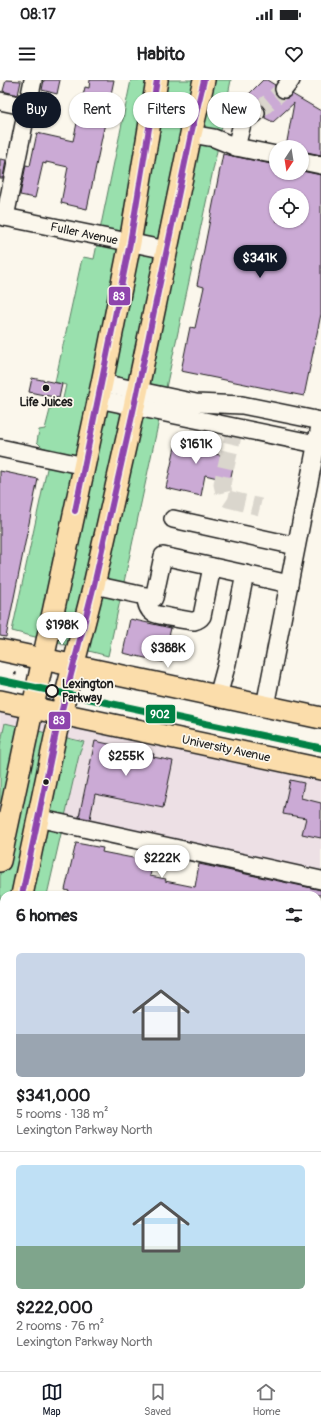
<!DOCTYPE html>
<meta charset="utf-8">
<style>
:root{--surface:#fff;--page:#f6f6f6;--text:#202124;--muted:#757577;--line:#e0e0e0;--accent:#111827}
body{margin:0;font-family:Pangolin,sans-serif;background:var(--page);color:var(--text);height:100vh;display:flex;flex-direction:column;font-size:15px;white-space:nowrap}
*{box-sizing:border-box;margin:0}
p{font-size:13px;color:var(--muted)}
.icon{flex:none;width:22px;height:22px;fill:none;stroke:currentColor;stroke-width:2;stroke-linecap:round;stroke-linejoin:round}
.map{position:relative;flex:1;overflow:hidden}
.details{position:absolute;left:0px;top:811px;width:321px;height:480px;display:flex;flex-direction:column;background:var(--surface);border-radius:12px 12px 0 0;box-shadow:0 1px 3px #0004}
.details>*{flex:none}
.banner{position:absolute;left:12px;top:12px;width:297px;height:36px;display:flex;gap:8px}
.needle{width:26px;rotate:192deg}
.controls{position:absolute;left:269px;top:60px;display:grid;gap:8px}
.controls a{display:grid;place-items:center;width:40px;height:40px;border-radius:50%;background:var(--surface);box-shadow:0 1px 3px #0004;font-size:20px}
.price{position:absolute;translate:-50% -34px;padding:0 9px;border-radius:14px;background:#fff;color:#222;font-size:13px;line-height:26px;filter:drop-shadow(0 1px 2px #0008)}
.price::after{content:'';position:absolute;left:50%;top:24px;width:12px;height:9px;margin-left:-6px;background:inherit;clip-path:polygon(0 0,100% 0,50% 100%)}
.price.active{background:var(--accent);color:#fff}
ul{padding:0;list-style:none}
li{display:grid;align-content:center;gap:8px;height:212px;padding:0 16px}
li+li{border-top:1px solid var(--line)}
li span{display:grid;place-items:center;height:124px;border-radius:6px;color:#555}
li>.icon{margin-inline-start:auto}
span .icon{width:72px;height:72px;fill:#fffc;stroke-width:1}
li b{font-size:17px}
h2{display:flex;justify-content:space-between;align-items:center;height:48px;padding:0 16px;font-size:17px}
.chip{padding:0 14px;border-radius:18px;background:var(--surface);box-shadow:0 1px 3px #0004;font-size:14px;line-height:36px}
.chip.active{background:var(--accent);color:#fff}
.status{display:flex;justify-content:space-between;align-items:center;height:28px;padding:0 20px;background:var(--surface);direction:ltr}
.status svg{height:11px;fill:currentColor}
header{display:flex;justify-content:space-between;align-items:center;height:52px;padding:0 16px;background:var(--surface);font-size:18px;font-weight:700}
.tab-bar{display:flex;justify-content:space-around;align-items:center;height:56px;border-top:1px solid var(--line);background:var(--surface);font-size:11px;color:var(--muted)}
.tab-bar a{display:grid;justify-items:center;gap:2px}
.tab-bar .active{color:var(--accent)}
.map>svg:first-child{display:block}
.built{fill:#ede0e5}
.green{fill:#99e0ad;stroke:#5a7e64}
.building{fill:#cbaad5;stroke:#1c1c1c;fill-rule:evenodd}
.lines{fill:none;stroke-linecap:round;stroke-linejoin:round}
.minor-tunnel{stroke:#dad6cd;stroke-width:17;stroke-dasharray:17 8;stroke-linecap:butt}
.minor-casing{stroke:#1c1c1c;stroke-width:20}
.major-casing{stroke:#1c1c1c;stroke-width:24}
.path{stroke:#1c1c1c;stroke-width:2.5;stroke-dasharray:3 3;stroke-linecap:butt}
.minor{stroke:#fbf7ec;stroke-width:17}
.major{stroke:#fbddab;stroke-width:21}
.bus-1-casing{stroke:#fbf7ec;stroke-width:9}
.bus-1{stroke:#8e44ad;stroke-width:6}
.rail-1-casing{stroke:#fbf7ec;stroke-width:10}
.rail-1{stroke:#008144;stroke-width:7}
.poi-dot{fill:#1c1c1c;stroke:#fbf7ec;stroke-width:1.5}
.stop-dot{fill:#fbf7ec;stroke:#1c1c1c;stroke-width:2}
.labels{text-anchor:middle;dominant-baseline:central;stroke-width:3.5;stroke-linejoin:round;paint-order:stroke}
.street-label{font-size:12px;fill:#1c1c1c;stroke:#fbf7ec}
.poi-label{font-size:12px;font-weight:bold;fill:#1c1c1c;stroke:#fbf7ec}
.stop-label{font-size:12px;font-weight:bold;fill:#1c1c1c;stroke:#fbf7ec;text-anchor:start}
.line-badge{stroke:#fbf7ec;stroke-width:1.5}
.badge-label{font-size:11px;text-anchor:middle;font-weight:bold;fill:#fff}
</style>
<div class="status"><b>08:17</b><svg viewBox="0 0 49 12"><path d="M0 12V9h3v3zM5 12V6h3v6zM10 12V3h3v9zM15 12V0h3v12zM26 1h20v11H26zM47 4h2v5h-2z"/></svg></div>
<header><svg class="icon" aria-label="menu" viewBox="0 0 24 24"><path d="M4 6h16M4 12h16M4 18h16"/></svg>Habito<svg class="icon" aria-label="heart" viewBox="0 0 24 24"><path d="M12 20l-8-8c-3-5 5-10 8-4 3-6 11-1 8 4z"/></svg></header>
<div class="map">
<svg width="321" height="1291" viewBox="0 0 321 1291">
<rect width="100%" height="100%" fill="#fbf7ec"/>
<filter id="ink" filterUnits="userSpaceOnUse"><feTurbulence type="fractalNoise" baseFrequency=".025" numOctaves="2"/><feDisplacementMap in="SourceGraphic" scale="8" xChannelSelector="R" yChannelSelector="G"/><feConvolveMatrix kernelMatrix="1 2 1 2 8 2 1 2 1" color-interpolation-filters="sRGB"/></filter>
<g filter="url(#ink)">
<polygon class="built" points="0,630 321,697 321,800 0,730"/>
<g class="green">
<polygon points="131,0 231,0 215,81 108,576 12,551 51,370 42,367 37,362 39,350 45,349 51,326 56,322 62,323 66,305 55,302 81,183 83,177 94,179"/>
<polygon points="5,643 84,662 80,671 47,815 4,815 4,1013 0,1031 0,666"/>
</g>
<g class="building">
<polygon points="6,0 21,1 18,15 3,11"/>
<polygon points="44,0 60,0 57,14 42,10"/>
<polygon points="90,0 114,0 87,129 61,123 68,87 46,82 46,84 43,83 35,118 20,115 26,85 30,86 37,53 73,61 85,7 89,8"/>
<polygon points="263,0 267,0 275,5 275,12 278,17 283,19 287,18 292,14 321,31 321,75 302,71 302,67 286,67 294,23 273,42 265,38 266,33 265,29 261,24 256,23 246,27 240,23"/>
<path d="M223,74L276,85V93H302V91L321,95V234L304,316L181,291L190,247L195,248L204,207L197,205ZM276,115H302V141H276Z"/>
<polygon points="0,79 6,80 3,98 0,98"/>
<polygon points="32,298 62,304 59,318 29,312"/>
<polygon points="178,353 213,360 210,373 235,378 230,401 205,395 201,416 166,408"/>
<polygon points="0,391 38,399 6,557 0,556"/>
<polygon points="130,539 171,548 163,582 123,573"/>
<polygon points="95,661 154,674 153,677 173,681 163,728 95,714 90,739 79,737"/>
<polygon points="290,700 304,703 301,718 321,723 321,758 302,754 306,738 283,734"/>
<polygon points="76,763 103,768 102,772 153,782 150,796 166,799 165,801 195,807 199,784 321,810 321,815 68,815 69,811 65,810"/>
</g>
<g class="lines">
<g class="minor-tunnel">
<polyline points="256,33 284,9"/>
<polyline points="235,347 222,404 225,417 228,419 260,427"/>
</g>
<g class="minor-casing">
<g id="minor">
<polyline points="284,9 291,0"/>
<polyline points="0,21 28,27"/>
<polyline points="191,54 214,58 236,67 276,75"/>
<polyline points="236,67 243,40 256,33"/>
<polyline points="302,81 321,85"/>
<polyline points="0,136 167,170"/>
<polyline points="5,137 33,0"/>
<polyline points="102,303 196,323 242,325 321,341"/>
<polyline points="98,319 316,364 321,366"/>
<polyline points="0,368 85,386"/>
<polyline points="173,439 296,466"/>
<polyline points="245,494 289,504"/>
<polyline points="94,505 154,518 163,476 245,494 227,583 218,616"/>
<path d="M146,516C146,522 147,529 153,533C156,535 189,541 194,541C198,540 200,539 202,536L212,487"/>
<polyline points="265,626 321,341"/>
<polyline points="37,738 321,800"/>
<polyline points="317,898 321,899"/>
<polyline points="0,949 4,950"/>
<polyline points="317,1014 321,1015"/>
<polyline points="0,1067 4,1068"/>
<polyline points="317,1130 321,1131"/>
<polyline points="0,1180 4,1181"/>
<polyline points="317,1250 321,1250"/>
</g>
</g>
<g class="major-casing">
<g id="major">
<polyline points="0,570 321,638"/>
<polyline points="0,621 321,689"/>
<polyline points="0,781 102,303 130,163 157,0"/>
<polyline points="22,815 56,653 94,505 134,327 191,54 204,0"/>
<polyline points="0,917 4,898"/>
</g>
</g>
<polyline class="path" points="13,607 16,590"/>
<use href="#minor" class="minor"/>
<use href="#major" class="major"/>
<g class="bus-1-casing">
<g id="bus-1">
<polyline points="75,431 130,163 157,0"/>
<polyline points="22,815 56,653 94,505 134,327 191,54 204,0"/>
</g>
</g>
<use href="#bus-1" class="bus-1"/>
<g class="rail-1-casing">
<polyline id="rail-1" points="0,600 321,668"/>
</g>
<use href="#rail-1" class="rail-1"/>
</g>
</g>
<g class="poi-dot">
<circle cx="46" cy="308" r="4"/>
<circle cx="46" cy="702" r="3.5"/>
</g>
<circle class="stop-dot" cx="52" cy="611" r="6"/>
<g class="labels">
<g class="street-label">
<text transform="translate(84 154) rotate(12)">Fuller Avenue</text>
<text transform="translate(226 669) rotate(12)">University Avenue</text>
</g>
<g class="poi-label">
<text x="46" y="322">Life Juices</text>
</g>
<g class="stop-label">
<text x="62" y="604">Lexington<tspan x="62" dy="14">Parkway</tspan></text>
</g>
</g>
<g class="line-badge">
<rect x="108" y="206" width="23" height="20" rx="4" fill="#8e44ad"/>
<rect x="145" y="624" width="31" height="20" rx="4" fill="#008144"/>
<rect x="48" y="631" width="23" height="19" rx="4" fill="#8e44ad"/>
</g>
<g class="badge-label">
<text x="119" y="220">83</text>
<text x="160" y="638">902</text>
<text x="59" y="644">83</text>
</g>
</svg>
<div class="controls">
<a><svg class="needle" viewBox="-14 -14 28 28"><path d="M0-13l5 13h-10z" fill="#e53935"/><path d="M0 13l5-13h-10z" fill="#757577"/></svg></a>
<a><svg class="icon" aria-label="locate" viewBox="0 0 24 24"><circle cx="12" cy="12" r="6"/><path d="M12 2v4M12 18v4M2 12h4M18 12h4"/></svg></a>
</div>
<b class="price active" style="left:260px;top:199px">$341K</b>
<b class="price" style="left:196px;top:385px">$161K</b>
<b class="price" style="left:62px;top:566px">$198K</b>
<b class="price" style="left:168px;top:589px">$388K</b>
<b class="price" style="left:126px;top:697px">$255K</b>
<b class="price" style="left:162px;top:799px">$222K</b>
<div class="banner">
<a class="chip active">Buy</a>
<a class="chip">Rent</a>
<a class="chip">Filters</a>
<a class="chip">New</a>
</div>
<section class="details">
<h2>6 homes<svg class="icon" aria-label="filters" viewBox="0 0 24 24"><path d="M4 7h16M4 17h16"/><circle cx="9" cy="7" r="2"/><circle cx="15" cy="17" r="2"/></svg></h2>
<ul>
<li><span style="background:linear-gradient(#c9d6e8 65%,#9aa5b1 0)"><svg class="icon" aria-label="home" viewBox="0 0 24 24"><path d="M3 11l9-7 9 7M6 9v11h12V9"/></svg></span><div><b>$341,000</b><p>5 rooms · 138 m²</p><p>Lexington Parkway North</p></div></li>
<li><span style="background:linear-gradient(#bfe0f5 65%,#7fa58c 0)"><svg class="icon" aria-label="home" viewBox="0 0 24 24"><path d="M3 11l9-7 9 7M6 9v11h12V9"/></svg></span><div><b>$222,000</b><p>2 rooms · 76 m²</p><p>Lexington Parkway North</p></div></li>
</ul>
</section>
</div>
<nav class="tab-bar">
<a class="active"><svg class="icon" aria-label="map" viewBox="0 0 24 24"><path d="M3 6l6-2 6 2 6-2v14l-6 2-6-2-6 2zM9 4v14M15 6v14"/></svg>Map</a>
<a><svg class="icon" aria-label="saved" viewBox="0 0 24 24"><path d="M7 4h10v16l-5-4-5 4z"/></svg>Saved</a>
<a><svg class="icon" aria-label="home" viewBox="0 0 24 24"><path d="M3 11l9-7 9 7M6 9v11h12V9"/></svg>Home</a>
</nav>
